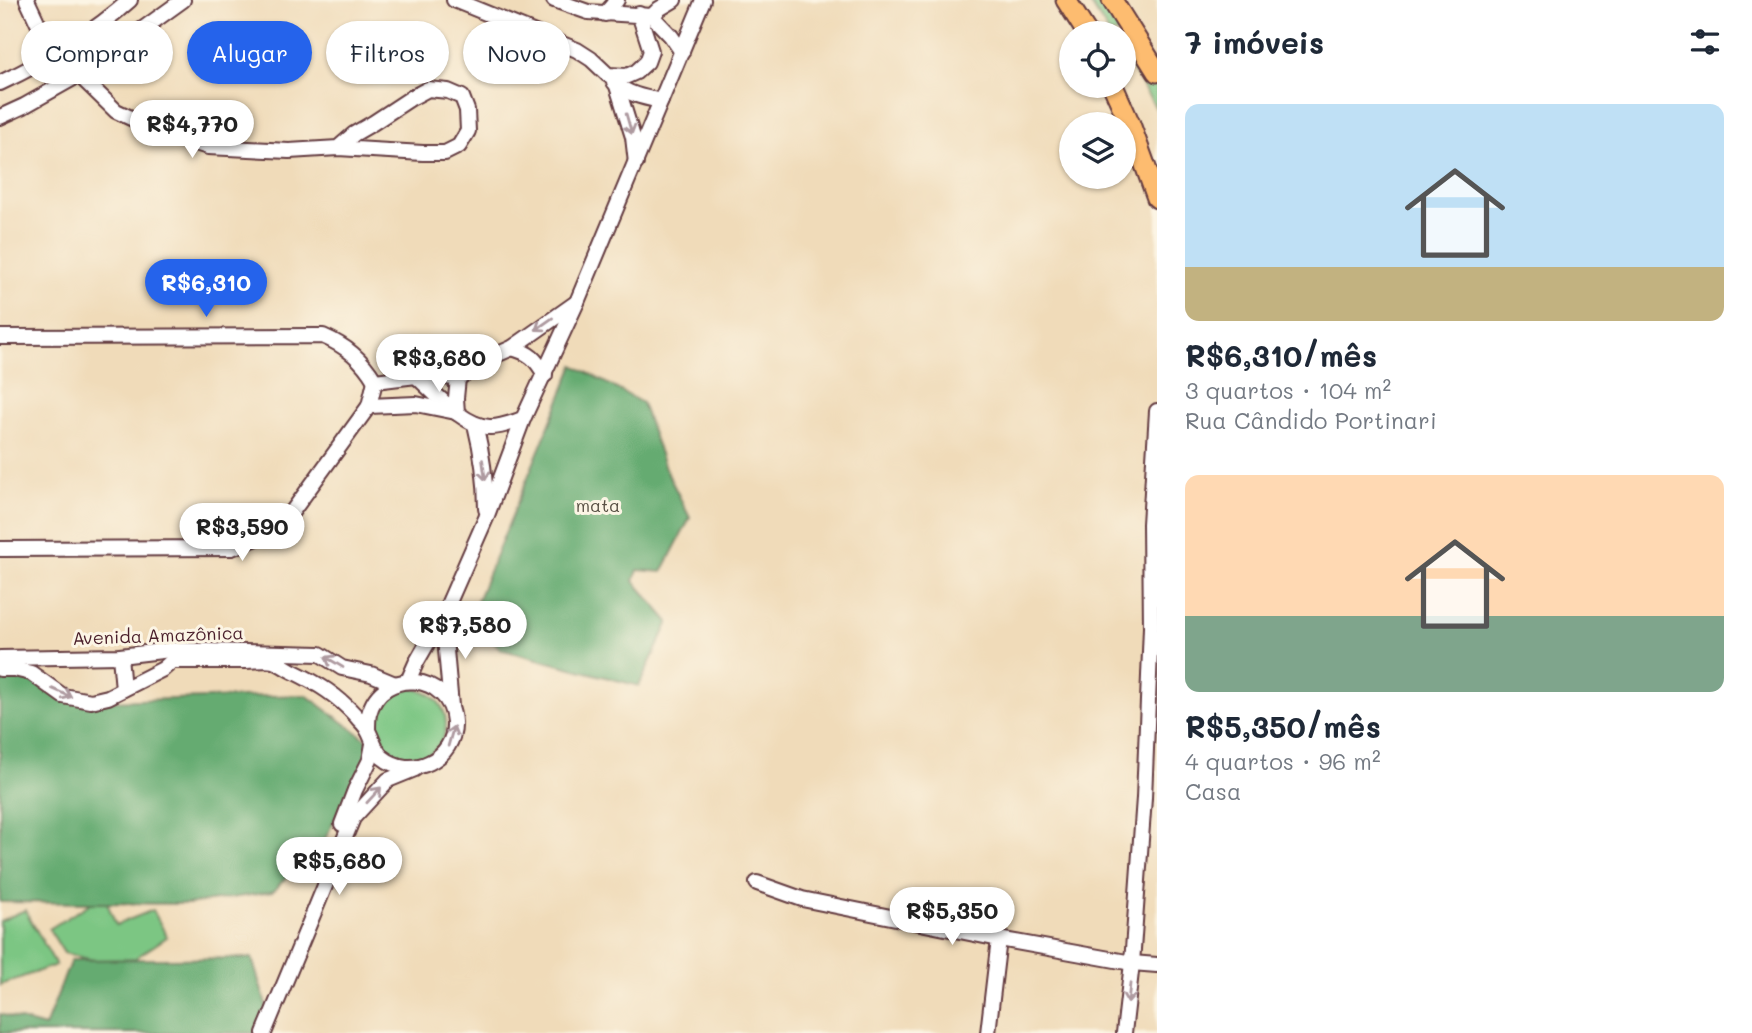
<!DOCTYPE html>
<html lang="pt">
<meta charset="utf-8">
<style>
:root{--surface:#fff;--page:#f2f2f3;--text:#1f2937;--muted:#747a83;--accent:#2563eb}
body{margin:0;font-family:Mali,sans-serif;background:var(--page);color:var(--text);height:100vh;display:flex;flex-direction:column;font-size:26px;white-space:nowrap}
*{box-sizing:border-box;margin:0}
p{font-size:23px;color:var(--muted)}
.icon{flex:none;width:38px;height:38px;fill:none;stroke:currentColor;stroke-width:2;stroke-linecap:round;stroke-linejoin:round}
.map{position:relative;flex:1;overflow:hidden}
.side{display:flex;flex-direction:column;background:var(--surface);width:595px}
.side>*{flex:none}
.hud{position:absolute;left:21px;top:21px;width:665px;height:63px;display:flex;gap:14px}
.controls{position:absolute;left:1059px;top:21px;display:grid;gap:14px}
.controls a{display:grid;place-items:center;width:77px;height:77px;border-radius:50%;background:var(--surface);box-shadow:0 2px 5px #0004;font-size:35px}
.price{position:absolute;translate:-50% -60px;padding:0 16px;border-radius:24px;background:#fff;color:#222;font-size:23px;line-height:46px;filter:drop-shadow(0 2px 4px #0008)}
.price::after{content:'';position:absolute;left:50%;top:42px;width:21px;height:16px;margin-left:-10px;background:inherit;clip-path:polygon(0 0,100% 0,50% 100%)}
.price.selected{background:var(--accent);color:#fff}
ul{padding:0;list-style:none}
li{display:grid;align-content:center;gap:14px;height:371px;padding:0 28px}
li span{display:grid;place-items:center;height:217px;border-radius:14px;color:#555}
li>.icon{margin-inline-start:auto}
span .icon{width:126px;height:126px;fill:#fffc;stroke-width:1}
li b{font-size:30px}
h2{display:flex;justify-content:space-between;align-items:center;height:84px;padding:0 28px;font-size:30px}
.pill{padding:0 24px;border-radius:32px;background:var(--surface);box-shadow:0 2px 5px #0004;font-size:24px;line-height:63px}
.pill.selected{background:var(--accent);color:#fff}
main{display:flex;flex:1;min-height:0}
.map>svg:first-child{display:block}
.green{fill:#7cc683;stroke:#637257;stroke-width:2}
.forest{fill:#65ab71;stroke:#58654e;stroke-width:2}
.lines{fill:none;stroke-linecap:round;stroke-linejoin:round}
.minor-casing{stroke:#633b40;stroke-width:18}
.major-casing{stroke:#633b40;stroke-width:23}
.minor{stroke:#fff;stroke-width:14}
.major{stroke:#fdbc70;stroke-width:19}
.oneway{stroke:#ae9aa0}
.labels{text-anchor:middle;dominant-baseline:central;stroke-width:6;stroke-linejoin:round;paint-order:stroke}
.park-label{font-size:18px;fill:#595145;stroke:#fcf5e5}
.street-label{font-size:18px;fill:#4a1f2b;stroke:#fcf5e5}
</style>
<main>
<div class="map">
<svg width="1157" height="1033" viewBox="0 0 1157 1033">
<rect width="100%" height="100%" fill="#fcf5e5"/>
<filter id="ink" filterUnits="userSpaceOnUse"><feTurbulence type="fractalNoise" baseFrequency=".0143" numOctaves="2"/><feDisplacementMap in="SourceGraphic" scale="14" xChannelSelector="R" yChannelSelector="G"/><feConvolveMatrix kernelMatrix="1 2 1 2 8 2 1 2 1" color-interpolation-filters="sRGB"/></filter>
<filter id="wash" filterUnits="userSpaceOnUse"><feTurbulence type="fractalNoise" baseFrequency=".00686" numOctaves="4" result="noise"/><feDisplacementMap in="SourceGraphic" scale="28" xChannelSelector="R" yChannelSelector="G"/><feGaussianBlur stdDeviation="1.57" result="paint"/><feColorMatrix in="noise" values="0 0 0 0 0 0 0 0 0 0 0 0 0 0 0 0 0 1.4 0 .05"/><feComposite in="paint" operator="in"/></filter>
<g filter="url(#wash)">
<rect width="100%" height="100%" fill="#f0dbb9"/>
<g class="green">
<polygon points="1088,0 1102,0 1123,33 1109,33"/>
<polygon points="1124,35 1157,88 1157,110 1124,56"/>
<circle cx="411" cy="724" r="35"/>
<polygon points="104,895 116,925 153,910 167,937 122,967 64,953 49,929"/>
<polygon points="25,910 56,965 0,985 0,921"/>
</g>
<g class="forest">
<polygon points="574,365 642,403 665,468 690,518 662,572 638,570 634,581 669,622 639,686 500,649 470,618"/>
<polygon points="0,676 22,676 104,701 306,695 373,744 325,839 272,892 189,904 0,902"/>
<polygon points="252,958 267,1008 255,1033 0,1033 0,1014 45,1027 71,960"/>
</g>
</g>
<g filter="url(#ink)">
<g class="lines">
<g class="minor-casing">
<g id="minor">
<polyline points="27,0 41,30 56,54"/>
<polyline points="454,0 577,50 591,59 608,75 627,76 636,72 647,62 651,51 639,14"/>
<polyline points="554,0 588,12 652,16 671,36 682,52"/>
<polyline points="605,14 617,0"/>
<polyline points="652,16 659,9 674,0"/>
<polyline points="79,75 116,111 163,133 208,147 289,151 338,148 423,153 445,153 459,146 468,131 467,110 462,97 448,91 428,89 411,98 373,123 354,134 338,148"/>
<path d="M614,82C625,94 646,98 661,101"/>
<path d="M0,83C47,61 92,34 130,0"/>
<polyline points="617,86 633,137 636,163"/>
<polyline points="0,117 24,106 79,75 183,0"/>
<path d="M0,337L323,336C346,346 362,359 375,381"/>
<path d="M512,348C530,353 536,359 545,375"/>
<path d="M416,376C434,392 465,428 491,427C502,427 513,422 523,419"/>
<polyline points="375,381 416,376 458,378 496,355 512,348 577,302"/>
<polyline points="369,406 416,404 456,412"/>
<polyline points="457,413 456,398 458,378"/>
<path d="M475,424C482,452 486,479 486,509"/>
<polyline points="0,549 232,548 269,533 289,516 369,406 375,381"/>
<polyline points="443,616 451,706"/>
<polyline points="120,656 123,689"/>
<polyline points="0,658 120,656 170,650 320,654 342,668 371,674 395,684"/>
<path d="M0,669H14L31,673L63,696L91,701L108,697L163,669L172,661C197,661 222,661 247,661C255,661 266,659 273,661C280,663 286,668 292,671C319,684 337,695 357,717C360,721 365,725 367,729C373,738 373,748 382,757C411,781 456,759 454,722C451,673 381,666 369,714C368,719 368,725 368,730"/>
<polyline points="408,681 416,663 443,616 486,518 523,419 577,302 703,0"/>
<polyline points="342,824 355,790 370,760 373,744"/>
<polyline points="757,883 802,899 999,939 1132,963 1157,965"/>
<polyline points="264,1033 353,818 388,780 415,769"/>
<polyline points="988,1033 999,939"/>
<polyline points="1124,1033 1132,963 1144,798 1151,627 1150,524 1157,411"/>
</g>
</g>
<g class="major-casing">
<g id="major">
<polyline points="1066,0 1087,33"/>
<polyline points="1112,0 1157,72"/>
<polyline points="1113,86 1130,124 1157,198"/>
</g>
</g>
<use href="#minor" class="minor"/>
<use href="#major" class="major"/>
</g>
<defs><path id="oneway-shaft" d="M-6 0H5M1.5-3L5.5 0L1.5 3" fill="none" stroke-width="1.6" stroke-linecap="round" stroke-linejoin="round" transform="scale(1.75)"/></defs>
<g class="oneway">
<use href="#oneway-shaft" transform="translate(629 124) rotate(74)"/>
<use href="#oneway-shaft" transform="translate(544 324) rotate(145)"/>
<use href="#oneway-shaft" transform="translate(484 470) rotate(82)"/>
<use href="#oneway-shaft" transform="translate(334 662) rotate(-149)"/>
<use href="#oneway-shaft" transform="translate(62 693) rotate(24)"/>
<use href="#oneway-shaft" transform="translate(451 736) rotate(-74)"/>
<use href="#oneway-shaft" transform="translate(374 795) rotate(-47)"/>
<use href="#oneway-shaft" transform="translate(1129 993) rotate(96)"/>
</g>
</g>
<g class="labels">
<g class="park-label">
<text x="598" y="505">mata</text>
</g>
<g class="street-label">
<text transform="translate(158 635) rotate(-2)">Avenida Amazônica</text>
</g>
</g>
</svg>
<div class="controls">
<a><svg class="icon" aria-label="locate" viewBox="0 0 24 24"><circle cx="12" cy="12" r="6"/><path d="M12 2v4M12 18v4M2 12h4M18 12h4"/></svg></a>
<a><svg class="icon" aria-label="layers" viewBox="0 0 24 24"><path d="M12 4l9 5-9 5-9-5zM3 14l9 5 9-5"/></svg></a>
</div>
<b class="price" style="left:192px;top:160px">R$4,770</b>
<b class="price selected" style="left:206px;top:319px">R$6,310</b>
<b class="price" style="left:439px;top:394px">R$3,680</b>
<b class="price" style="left:242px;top:563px">R$3,590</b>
<b class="price" style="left:465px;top:661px">R$7,580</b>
<b class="price" style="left:339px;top:897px">R$5,680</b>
<b class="price" style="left:952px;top:947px">R$5,350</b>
<div class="hud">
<a class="pill">Comprar</a>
<a class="pill selected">Alugar</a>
<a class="pill">Filtros</a>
<a class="pill">Novo</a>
</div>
</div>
<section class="side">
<h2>7 imóveis<svg class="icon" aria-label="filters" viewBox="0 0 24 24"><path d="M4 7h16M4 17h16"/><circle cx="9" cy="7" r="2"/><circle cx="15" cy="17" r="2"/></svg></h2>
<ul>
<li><span style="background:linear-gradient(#bfe0f5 75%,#c2b280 0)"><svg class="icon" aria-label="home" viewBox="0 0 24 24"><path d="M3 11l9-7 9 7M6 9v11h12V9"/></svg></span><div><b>R$6,310/mês</b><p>3 quartos · 104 m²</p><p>Rua Cândido Portinari</p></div></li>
<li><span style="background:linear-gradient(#ffd9b3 65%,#7fa58c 0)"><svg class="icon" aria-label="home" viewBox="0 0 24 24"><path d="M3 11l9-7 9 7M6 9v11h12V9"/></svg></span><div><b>R$5,350/mês</b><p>4 quartos · 96 m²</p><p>Casa</p></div></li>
</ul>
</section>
</main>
